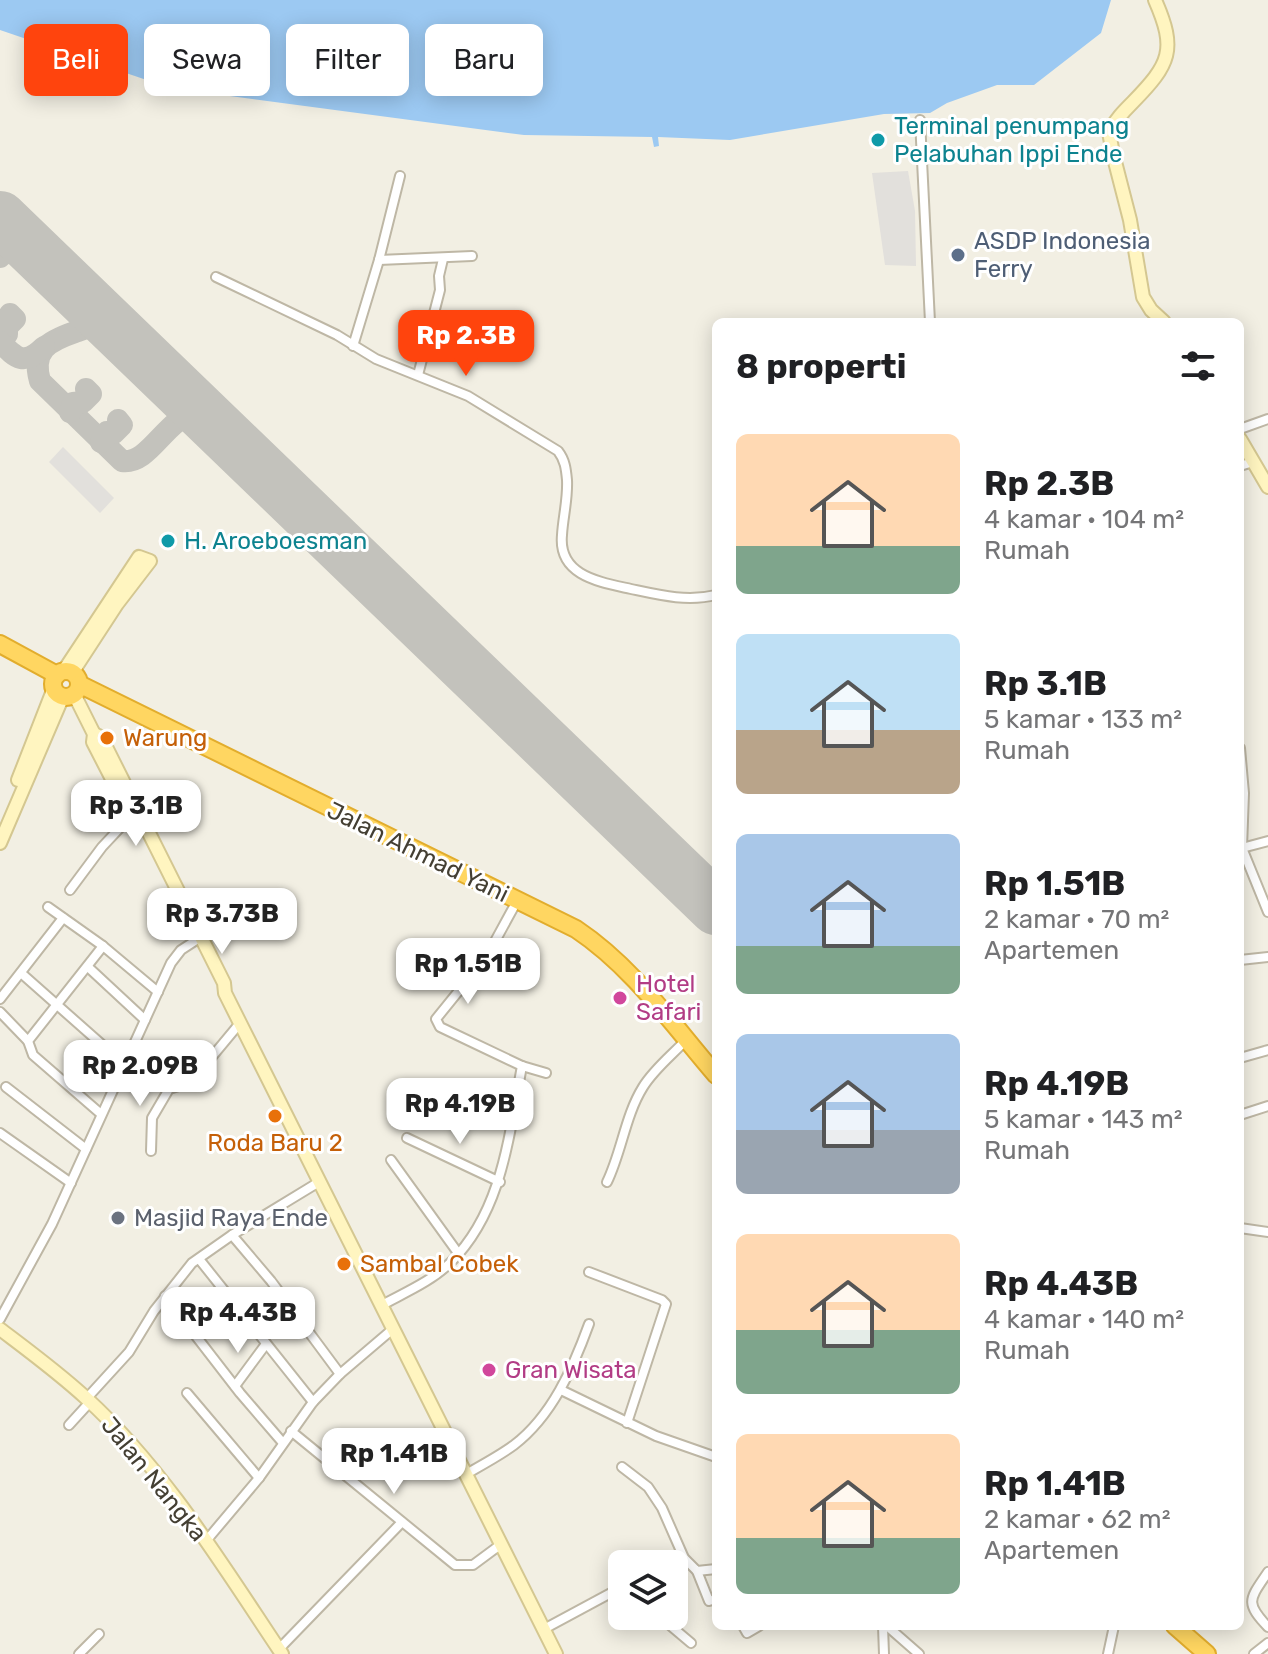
<!DOCTYPE html>
<html lang="id">
<meta charset="utf-8">
<style>
:root{--surface:#fff;--page:#f2f2f2;--text:#202124;--muted:#757577;--accent:#ff440d}
body{margin:0;font-family:Rubik,sans-serif;background:var(--page);color:var(--text);height:100vh;display:flex;flex-direction:column;font-size:30px;white-space:nowrap}
*{box-sizing:border-box;margin:0}
p{font-size:26px;color:var(--muted)}
.icon{flex:none;width:44px;height:44px;fill:none;stroke:currentColor;stroke-width:2;stroke-linecap:round;stroke-linejoin:round}
.map{position:relative;flex:1;overflow:hidden}
.details{position:absolute;left:712px;top:318px;width:532px;height:1312px;display:flex;flex-direction:column;background:var(--surface);border-radius:12px;box-shadow:0 4px 20px #0003}
.details>*{flex:none}
.top-card{position:absolute;left:24px;top:24px;width:568px;height:72px;display:flex;gap:16px}
.controls{position:absolute;left:608px;top:1550px;display:grid;gap:16px}
.controls a{display:grid;place-items:center;width:80px;height:80px;border-radius:12px;background:var(--surface);box-shadow:0 4px 20px #0003;font-size:40px}
.price{position:absolute;translate:-50% -68px;padding:0 18px;border-radius:16px;background:#fff;color:#222;font-size:26px;line-height:52px;filter:drop-shadow(0 2px 4px #0008)}
.price::after{content:'';position:absolute;left:50%;top:48px;width:24px;height:18px;margin-left:-12px;background:inherit;clip-path:polygon(0 0,100% 0,50% 100%)}
.price.current{background:var(--accent);color:#fff}
ul{padding:0;list-style:none}
li{display:flex;align-items:center;gap:24px;height:200px;padding:0 24px}
li span{display:grid;place-items:center;flex:none;width:224px;height:160px;border-radius:12px;color:#555}
li>.icon{margin-inline-start:auto}
span .icon{width:96px;height:96px;fill:#fffc;stroke-width:1}
li b{font-size:34px}
h2{display:flex;justify-content:space-between;align-items:center;height:96px;padding:0 24px;font-size:34px}
.pill{padding:0 28px;border-radius:12px;background:var(--surface);box-shadow:0 4px 20px #0003;font-size:28px;line-height:72px}
.pill.current{background:var(--accent);color:#fff}
.map>svg:first-child{display:block}
.parking{fill:#e2e0dc}
.water{fill:#9cc9f2}
.lines{fill:none;stroke-linecap:round;stroke-linejoin:round}
.taxiway{stroke:#c3c2bc;stroke-width:22}
.runway{stroke:#c3c2bc;stroke-width:54}
.street-casing{stroke:#beb7a5;stroke-width:12}
.secondary-casing{stroke:#d4c791;stroke-width:16}
.highway-casing{stroke:#e2ad2d;stroke-width:20}
.street{stroke:#fff;stroke-width:8}
.secondary{stroke:#fff5c0;stroke-width:12}
.highway{stroke:#ffd661;stroke-width:16}
.culture-dot{fill:#0f9aa8;stroke:#fff;stroke-width:3}
.service-dot{fill:#5c6f8a;stroke:#fff;stroke-width:3}
.food-dot{fill:#e8710a;stroke:#fff;stroke-width:3}
.hotel-dot{fill:#d1479c;stroke:#fff;stroke-width:3}
.worship-dot{fill:#6b7280;stroke:#fff;stroke-width:3}
.labels{text-anchor:middle;dominant-baseline:central;stroke-width:6;stroke-linejoin:round;paint-order:stroke}
.culture-label{font-size:24px;fill:#0d838f;stroke:#fff;text-anchor:start}
.service-label{font-size:24px;fill:#4e5e75;stroke:#fff;text-anchor:start}
.food-label{font-size:24px;fill:#c56008;stroke:#fff;text-anchor:start}
.street-label{font-size:24px;fill:#443f33;stroke:#fff}
.hotel-label{font-size:24px;fill:#b23c85;stroke:#fff;text-anchor:start}
.worship-label{font-size:24px;fill:#5b616d;stroke:#fff;text-anchor:start}
</style>
<div class="map">
<svg width="1268" height="1654" viewBox="0 0 1268 1654">
<rect width="100%" height="100%" fill="#f2efe3"/>
<g class="parking">
<polygon points="908,171 915,211 916,266 885,265 872,173"/>
<polygon points="63,447 114,498 100,513 49,462"/>
</g>
<polygon class="water" points="0,0 1111,0 1101,33 1034,85 997,85 947,103 930,113 884,114 730,140 658,137 659,146 654,147 652,137 524,135 170,88 0,30"/>
<g class="lines">
<g class="taxiway">
<polyline points="4,253 8,238 6,224"/>
<path d="M0,257C10,247 23,246 35,252"/>
<path d="M117,331C102,322 90,327 75,332C49,341 31,350 40,381L122,461C150,465 166,417 196,413L209,419"/>
<polyline points="0,339 7,334 7,327 15,319 10,314"/>
<path d="M0,342C17,359 24,366 44,347"/>
<polyline points="70,412 73,403 83,402 91,394 86,389"/>
<polyline points="101,442 107,432 114,433 122,425 118,420"/>
</g>
<polyline class="runway" points="0,218 716,908"/>
<g class="street-casing">
<g id="street">
<polyline points="920,120 930,322"/>
<polyline points="379,260 472,256"/>
<path d="M216,277L337,335L376,359L468,396L558,451C565,460 566,469 567,480C568,499 563,517 562,535C558,576 600,582 631,589C659,595 687,602 716,595"/>
<polyline points="353,346 379,260 400,176"/>
<polyline points="418,375 440,290 439,276 443,259"/>
<polyline points="1240,429 1268,419"/>
<polyline points="1240,466 1253,462"/>
<polyline points="1240,748 1244,793 1242,848 1268,912"/>
<polyline points="1242,848 1268,841"/>
<polyline points="70,890 102,847 131,816"/>
<polyline points="517,901 487,956 436,1019 440,1027 522,1066 546,1073"/>
<polyline points="48,907 103,946 158,992"/>
<polyline points="1240,960 1268,957"/>
<polyline points="88,967 145,1020"/>
<polyline points="21,973 125,1065"/>
<polyline points="0,999 63,918"/>
<polyline points="0,1012 28,1041"/>
<polyline points="1240,1058 1268,1050"/>
<polyline points="6,1087 86,1149"/>
<polyline points="101,1114 33,1055 28,1041 103,946"/>
<polyline points="1240,1115 1268,1106"/>
<polyline points="0,1133 71,1183"/>
<polyline points="407,1138 500,1182"/>
<polyline points="151,1151 152,1118 169,1089 191,1082 240,1023"/>
<polyline points="391,1160 458,1253"/>
<path d="M607,1182C622,1151 625,1116 643,1087C654,1069 672,1055 686,1040"/>
<polyline points="1240,1228 1268,1232"/>
<polyline points="232,1235 271,1281 340,1374"/>
<polyline points="199,1259 313,1402"/>
<polyline points="589,1272 662,1300 666,1304 627,1423"/>
<polyline points="165,1296 240,1393 283,1443"/>
<path d="M382,1305C406,1292 432,1281 451,1262C503,1210 509,1134 522,1066"/>
<polyline points="0,1319 52,1224 171,963 181,950 201,937"/>
<polyline points="235,1386 266,1344"/>
<polyline points="561,1390 656,1436 716,1457"/>
<polyline points="187,1393 259,1478"/>
<polyline points="87,1398 129,1352 154,1311 192,1263 232,1235 319,1182"/>
<polyline points="69,1425 90,1402"/>
<polyline points="291,1431 455,1565 473,1565 500,1545"/>
<polyline points="622,1467 648,1487 662,1508 684,1558"/>
<path d="M466,1474C482,1465 499,1456 514,1445C552,1416 573,1368 589,1324"/>
<polyline points="206,1541 259,1478 313,1402 340,1374 394,1328"/>
<polyline points="668,1564 684,1558 697,1571 716,1569"/>
<polyline points="697,1571 709,1601 716,1599"/>
<path d="M1268,1572C1250,1599 1244,1602 1268,1627"/>
<polyline points="659,1616 691,1643"/>
<polyline points="743,1626 747,1633 759,1626"/>
<polyline points="883,1626 884,1654"/>
<polyline points="887,1626 919,1654"/>
<polyline points="544,1629 622,1587"/>
<polyline points="279,1649 402,1522"/>
<polyline points="79,1654 99,1634"/>
<polyline points="1108,1654 1114,1626"/>
<polyline points="1254,1654 1268,1643"/>
</g>
</g>
<g class="secondary-casing">
<g id="secondary">
<path d="M1155,0C1177,50 1170,64 1133,102C1124,111 1115,120 1109,132L1113,154L1130,220L1143,297L1151,310L1164,322"/>
<polyline points="1240,439 1268,487"/>
<polyline points="63,672 139,557 150,561 117,604 72,673"/>
<polyline points="74,694 94,734 93,742 130,814"/>
<polyline points="94,734 101,737 224,983 225,993 240,1023 556,1654"/>
<polyline points="18,780 54,688"/>
<polyline points="0,843 63,696"/>
<path d="M0,1329C29,1351 59,1373 86,1398C165,1470 223,1566 282,1654"/>
</g>
</g>
<g class="highway-casing">
<g id="highway">
<polyline points="0,644 57,675"/>
<circle cx="66" cy="684" r="13"/>
<path d="M79,684L576,929C633,967 672,1024 716,1075"/>
<polyline points="1175,1626 1207,1654"/>
</g>
</g>
<use href="#street" class="street"/>
<use href="#secondary" class="secondary"/>
<use href="#highway" class="highway"/>
</g>
<g class="culture-dot">
<circle cx="878" cy="140" r="8"/>
<circle cx="168" cy="541" r="8"/>
</g>
<circle class="service-dot" cx="958" cy="255" r="8"/>
<g class="food-dot">
<circle cx="107" cy="738" r="8"/>
<circle cx="275" cy="1116" r="8"/>
<circle cx="344" cy="1264" r="8"/>
</g>
<g class="hotel-dot">
<circle cx="620" cy="998" r="8"/>
<circle cx="489" cy="1370" r="8"/>
</g>
<circle class="worship-dot" cx="118" cy="1218" r="8"/>
<g class="labels">
<g class="culture-label">
<text x="894" y="126">Terminal penumpang<tspan x="894" dy="28">Pelabuhan Ippi Ende</tspan></text>
<text x="184" y="541">H. Aroeboesman</text>
</g>
<g class="service-label">
<text x="974" y="241">ASDP Indonesia<tspan x="974" dy="28">Ferry</tspan></text>
</g>
<g class="food-label">
<text x="123" y="738">Warung</text>
<text x="275" y="1143" text-anchor="middle">Roda Baru 2</text>
<text x="360" y="1264">Sambal Cobek</text>
</g>
<g class="street-label">
<text transform="translate(418 852) rotate(26)">Jalan Ahmad Yani</text>
<text transform="translate(154 1479) rotate(51)">Jalan Nangka</text>
</g>
<g class="hotel-label">
<text x="636" y="984">Hotel<tspan x="636" dy="28">Safari</tspan></text>
<text x="505" y="1370">Gran Wisata</text>
</g>
<g class="worship-label">
<text x="134" y="1218">Masjid Raya Ende</text>
</g>
</g>
</svg>
<div class="controls">
<a><svg class="icon" aria-label="layers" viewBox="0 0 24 24"><path d="M12 4l9 5-9 5-9-5zM3 14l9 5 9-5"/></svg></a>
</div>
<b class="price current" style="left:466px;top:378px">Rp 2.3B</b>
<b class="price" style="left:136px;top:848px">Rp 3.1B</b>
<b class="price" style="left:222px;top:956px">Rp 3.73B</b>
<b class="price" style="left:468px;top:1006px">Rp 1.51B</b>
<b class="price" style="left:140px;top:1108px">Rp 2.09B</b>
<b class="price" style="left:460px;top:1146px">Rp 4.19B</b>
<b class="price" style="left:238px;top:1355px">Rp 4.43B</b>
<b class="price" style="left:394px;top:1496px">Rp 1.41B</b>
<div class="top-card">
<a class="pill current">Beli</a>
<a class="pill">Sewa</a>
<a class="pill">Filter</a>
<a class="pill">Baru</a>
</div>
<section class="details">
<h2>8 properti<svg class="icon" aria-label="filters" viewBox="0 0 24 24"><path d="M4 7h16M4 17h16"/><circle cx="9" cy="7" r="2"/><circle cx="15" cy="17" r="2"/></svg></h2>
<ul>
<li><span style="background:linear-gradient(#ffd9b3 70%,#7fa58c 0)"><svg class="icon" aria-label="home" viewBox="0 0 24 24"><path d="M3 11l9-7 9 7M6 9v11h12V9"/></svg></span><div><b>Rp 2.3B</b><p>4 kamar · 104 m²</p><p>Rumah</p></div></li>
<li><span style="background:linear-gradient(#bfe0f5 60%,#b9a48a 0)"><svg class="icon" aria-label="home" viewBox="0 0 24 24"><path d="M3 11l9-7 9 7M6 9v11h12V9"/></svg></span><div><b>Rp 3.1B</b><p>5 kamar · 133 m²</p><p>Rumah</p></div></li>
<li><span style="background:linear-gradient(#a9c7e8 70%,#7fa58c 0)"><svg class="icon" aria-label="home" viewBox="0 0 24 24"><path d="M3 11l9-7 9 7M6 9v11h12V9"/></svg></span><div><b>Rp 1.51B</b><p>2 kamar · 70 m²</p><p>Apartemen</p></div></li>
<li><span style="background:linear-gradient(#a9c7e8 60%,#9aa5b1 0)"><svg class="icon" aria-label="home" viewBox="0 0 24 24"><path d="M3 11l9-7 9 7M6 9v11h12V9"/></svg></span><div><b>Rp 4.19B</b><p>5 kamar · 143 m²</p><p>Rumah</p></div></li>
<li><span style="background:linear-gradient(#ffd9b3 60%,#7fa58c 0)"><svg class="icon" aria-label="home" viewBox="0 0 24 24"><path d="M3 11l9-7 9 7M6 9v11h12V9"/></svg></span><div><b>Rp 4.43B</b><p>4 kamar · 140 m²</p><p>Rumah</p></div></li>
<li><span style="background:linear-gradient(#ffd9b3 65%,#7fa58c 0)"><svg class="icon" aria-label="home" viewBox="0 0 24 24"><path d="M3 11l9-7 9 7M6 9v11h12V9"/></svg></span><div><b>Rp 1.41B</b><p>2 kamar · 62 m²</p><p>Apartemen</p></div></li>
</ul>
</section>
</div>
